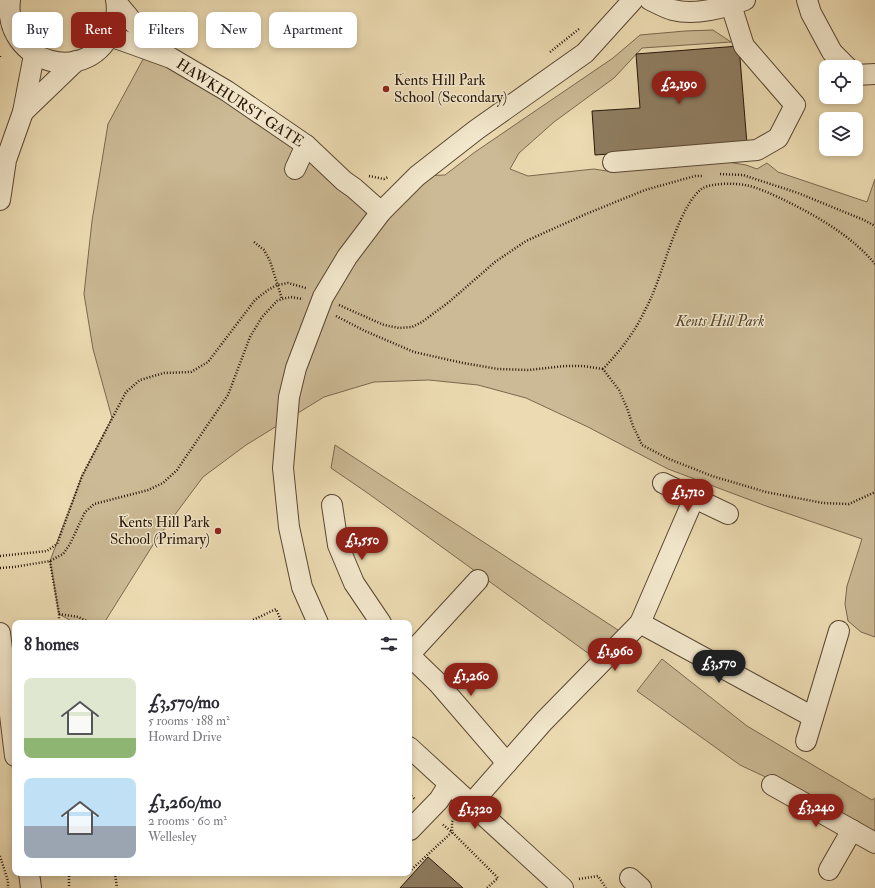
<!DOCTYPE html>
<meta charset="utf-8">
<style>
:root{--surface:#fff;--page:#f7f7f7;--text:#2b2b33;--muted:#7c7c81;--accent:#8f2418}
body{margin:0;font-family:"IM FELL Double Pica",serif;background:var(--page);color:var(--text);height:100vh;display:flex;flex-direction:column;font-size:15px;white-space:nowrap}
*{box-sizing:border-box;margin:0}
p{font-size:13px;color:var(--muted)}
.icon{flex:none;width:22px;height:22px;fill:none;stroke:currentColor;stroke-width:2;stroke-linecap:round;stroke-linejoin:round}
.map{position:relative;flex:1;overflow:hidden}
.details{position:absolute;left:12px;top:620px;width:400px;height:256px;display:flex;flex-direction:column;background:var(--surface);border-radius:8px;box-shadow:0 2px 6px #0003}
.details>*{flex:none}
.banner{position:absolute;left:12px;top:12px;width:400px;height:36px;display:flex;gap:8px}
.controls{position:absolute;left:819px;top:60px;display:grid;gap:8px}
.controls a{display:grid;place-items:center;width:44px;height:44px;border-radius:8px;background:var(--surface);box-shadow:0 2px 6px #0003;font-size:20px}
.price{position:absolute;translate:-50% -34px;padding:0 9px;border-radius:14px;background:var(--accent);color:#fff;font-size:13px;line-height:26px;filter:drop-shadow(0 1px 2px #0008)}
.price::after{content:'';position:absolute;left:50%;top:24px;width:12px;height:9px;margin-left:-6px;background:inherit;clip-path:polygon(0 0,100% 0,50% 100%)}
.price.on{background:#222;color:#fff}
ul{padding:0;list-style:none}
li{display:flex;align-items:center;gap:12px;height:100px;padding:0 12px}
li span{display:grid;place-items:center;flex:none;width:112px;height:80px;border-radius:8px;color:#555}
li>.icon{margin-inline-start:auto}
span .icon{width:48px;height:48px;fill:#fffc;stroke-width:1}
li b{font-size:17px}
h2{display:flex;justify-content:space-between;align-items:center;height:48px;padding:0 12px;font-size:17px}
.tag{padding:0 14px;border-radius:8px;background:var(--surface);box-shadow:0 2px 6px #0003;font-size:14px;line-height:36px}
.tag.on{background:var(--accent);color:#fff}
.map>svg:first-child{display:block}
.green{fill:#cbba95;stroke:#7a684e}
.building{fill:#8e7c60;stroke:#281608}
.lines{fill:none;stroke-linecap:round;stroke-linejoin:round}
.minor-casing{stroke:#594732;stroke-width:22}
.path{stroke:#281608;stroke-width:2.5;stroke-dasharray:1 2;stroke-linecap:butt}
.minor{stroke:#f3e8cd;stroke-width:20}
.poi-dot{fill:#8f2418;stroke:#f3e8cd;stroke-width:1.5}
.labels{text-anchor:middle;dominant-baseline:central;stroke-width:3;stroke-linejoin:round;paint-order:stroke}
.poi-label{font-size:15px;fill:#281608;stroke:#f3e8cd;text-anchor:start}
.street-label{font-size:15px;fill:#281608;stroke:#f3e8cd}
.park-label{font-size:15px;font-style:italic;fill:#594732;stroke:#f3e8cd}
</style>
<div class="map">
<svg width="875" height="888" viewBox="0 0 875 888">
<rect width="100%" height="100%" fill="#ecdbb2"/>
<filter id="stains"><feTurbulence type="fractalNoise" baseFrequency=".005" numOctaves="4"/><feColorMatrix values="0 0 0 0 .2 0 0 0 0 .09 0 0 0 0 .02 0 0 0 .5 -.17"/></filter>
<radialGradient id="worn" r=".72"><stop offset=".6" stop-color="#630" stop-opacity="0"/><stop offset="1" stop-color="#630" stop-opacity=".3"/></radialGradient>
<g class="green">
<polygon points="713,30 731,42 642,48 614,78 554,122 519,153 510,169 528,176 594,169 613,172 715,160 746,165 757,169 767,163 778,172 867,202 875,179 875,637 861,632 848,621 845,604 847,586 862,539 766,506 668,469 588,427 526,398 478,385 429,380 374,382 324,397 246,445 203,477 156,540 104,623 75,623 59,614 50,561 82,476 112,418 93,349 84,294 92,221 108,124 148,50 171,58 381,212 417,176 445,175 475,152 613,58 640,35 685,31"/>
<polygon points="335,445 621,632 596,659 369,494 331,468"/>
<polygon points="662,659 747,726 872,800 875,798 875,837 774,781 740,765 637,691"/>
</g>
<g class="building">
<polygon points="739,46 747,144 595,155 592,111 640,108 636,54"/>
<polygon points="428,857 463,888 400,888"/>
</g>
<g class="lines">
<g class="minor-casing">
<g id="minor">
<path d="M10,0C2,65 91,88 113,27C116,19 118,9 116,0"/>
<path d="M650,0C657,3 665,8 673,10C696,16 723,8 745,0"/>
<polyline points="807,0 811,13 832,52 847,67"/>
<polyline points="117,3 132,21 165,53"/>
<polyline points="110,36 171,58 227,91 306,145 344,181 354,188 381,212"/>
<polyline points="856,75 875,74"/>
<polyline points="23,112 76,61"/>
<polyline points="613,162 757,150 778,138 795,105 744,46 731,5"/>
<polyline points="295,169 306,145"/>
<polyline points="0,200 6,160 23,112 34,55"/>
<polyline points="663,483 728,514"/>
<polyline points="332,505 338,545 354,583 381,623"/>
<polyline points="318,623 302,587 289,527 283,468 289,397 296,368 323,297 347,257 381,212 417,176 476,130 585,53 633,0"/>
<polyline points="640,623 813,717"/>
<polyline points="0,633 15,756"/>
<polyline points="409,655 438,683 507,763"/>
<polyline points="409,655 478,580"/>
<polyline points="806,741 839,631"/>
<polyline points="409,747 563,888"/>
<polyline points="772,785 875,843"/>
<polyline points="471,804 544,721 640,623 694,498"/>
<polyline points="410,830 439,800 449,784"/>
<polyline points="829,870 852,830"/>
<polyline points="29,873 31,888"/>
<polyline points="630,878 641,888"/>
</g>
</g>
<g class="path">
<polyline points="550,52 579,29"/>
<polyline points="0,56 0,59"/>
<polyline points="720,174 743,175 798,193 864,220 875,226"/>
<polyline points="369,176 384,179 388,177"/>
<polyline points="254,242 264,250 270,261 282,299"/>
<path d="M875,264C851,235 815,215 782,199C771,194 757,187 745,185C735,183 712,183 703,188C681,202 665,264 655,288C652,296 649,303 645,310C635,332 620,351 603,369L619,390L627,408L633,426L642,445L669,459L712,476L766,492L823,503L849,504L875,492"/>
<polyline points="339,305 384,325 399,328 412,327 422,322 449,302 495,262 526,241 586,214 645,190 695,176 703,176"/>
<polyline points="336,316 365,331 414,352 463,363 498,369 529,370 565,366 583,366 603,369"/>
<polyline points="0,556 47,551 57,544 82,476 126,392 140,380 164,373 191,372 208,362 255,300 268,290 277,285 288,283 306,288"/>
<polyline points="50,561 59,614 59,623"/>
<polyline points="0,568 14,567 50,561 63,554 70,544 85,512 94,504 148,490 163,483 177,470 228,395 250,337 262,317 277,301 282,299 291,297 303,299"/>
<polyline points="59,614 78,617 91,623"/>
<polyline points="248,623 253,620 276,609 282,623"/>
<polyline points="409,794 415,799"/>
<polyline points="456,816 452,822 452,832 498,878 487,888"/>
<polyline points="0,856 8,881 8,888"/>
<polyline points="409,871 410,871 452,832 442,824"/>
<polyline points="69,873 69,888"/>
<polyline points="115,873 117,888"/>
<polyline points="579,879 598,876 606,888"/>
</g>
<use href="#minor" class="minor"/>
</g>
<g class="poi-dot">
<circle cx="386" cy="89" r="4"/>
<circle cx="218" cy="531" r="4"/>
</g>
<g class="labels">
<g class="poi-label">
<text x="394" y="80">Kents Hill Park<tspan x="394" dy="17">School (Secondary)</tspan></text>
<text x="210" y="522" text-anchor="end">Kents Hill Park<tspan x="210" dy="17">School (Primary)</tspan></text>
</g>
<g class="street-label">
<text transform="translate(240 103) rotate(33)">HAWKHURST GATE</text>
</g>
<g class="park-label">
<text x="720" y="321">Kents Hill Park</text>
</g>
</g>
<rect width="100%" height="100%" filter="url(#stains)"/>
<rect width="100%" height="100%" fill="url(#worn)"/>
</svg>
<div class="controls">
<a><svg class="icon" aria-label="locate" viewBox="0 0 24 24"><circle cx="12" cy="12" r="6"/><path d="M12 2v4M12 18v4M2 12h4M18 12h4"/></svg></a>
<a><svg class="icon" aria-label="layers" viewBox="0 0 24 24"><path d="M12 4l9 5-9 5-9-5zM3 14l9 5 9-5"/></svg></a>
</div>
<b class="price" style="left:679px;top:105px">£2,190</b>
<b class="price" style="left:688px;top:513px">£1,710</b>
<b class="price" style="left:362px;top:561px">£1,550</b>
<b class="price" style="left:615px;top:672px">£1,960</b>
<b class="price on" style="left:719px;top:684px">£3,570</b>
<b class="price" style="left:471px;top:697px">£1,260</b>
<b class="price" style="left:816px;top:828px">£3,240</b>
<b class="price" style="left:475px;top:830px">£1,320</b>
<div class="banner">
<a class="tag">Buy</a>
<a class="tag on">Rent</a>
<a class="tag">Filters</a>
<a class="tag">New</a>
<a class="tag">Apartment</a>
</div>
<section class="details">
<h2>8 homes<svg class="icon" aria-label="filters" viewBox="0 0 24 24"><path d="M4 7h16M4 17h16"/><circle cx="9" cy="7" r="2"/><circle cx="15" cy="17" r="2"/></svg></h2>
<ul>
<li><span style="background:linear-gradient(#dfe7d0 75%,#8fb573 0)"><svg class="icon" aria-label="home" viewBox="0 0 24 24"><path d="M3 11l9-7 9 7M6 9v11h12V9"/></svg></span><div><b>£3,570/mo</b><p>5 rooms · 188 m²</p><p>Howard Drive</p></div></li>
<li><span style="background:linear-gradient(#bfe0f5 60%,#9aa5b1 0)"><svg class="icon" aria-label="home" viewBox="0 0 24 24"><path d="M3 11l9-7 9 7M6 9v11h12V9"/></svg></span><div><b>£1,260/mo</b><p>2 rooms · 60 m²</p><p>Wellesley</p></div></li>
</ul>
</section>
</div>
